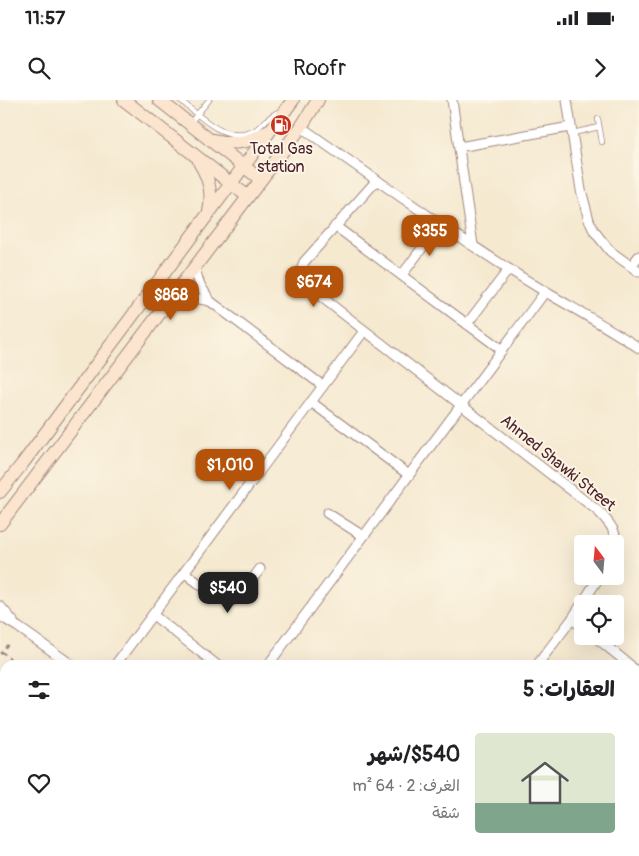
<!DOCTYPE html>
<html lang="ar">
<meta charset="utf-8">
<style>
:root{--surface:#fff;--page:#f2f2f2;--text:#202124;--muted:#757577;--line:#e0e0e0;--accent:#b45309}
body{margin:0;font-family:Pangolin,"Playpen Sans Arabic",sans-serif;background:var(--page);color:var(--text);direction:rtl;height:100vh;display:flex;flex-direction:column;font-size:19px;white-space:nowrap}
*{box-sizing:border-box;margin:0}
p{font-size:16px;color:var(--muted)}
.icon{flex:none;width:28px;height:28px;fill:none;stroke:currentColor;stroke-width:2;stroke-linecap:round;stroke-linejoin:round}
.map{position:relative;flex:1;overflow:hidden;direction:ltr}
.side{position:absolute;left:0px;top:560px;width:640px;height:196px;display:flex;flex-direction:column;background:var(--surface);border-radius:15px 15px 0 0;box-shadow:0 5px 20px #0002;direction:rtl}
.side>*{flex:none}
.needle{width:32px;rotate:344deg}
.controls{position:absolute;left:574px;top:435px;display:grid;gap:10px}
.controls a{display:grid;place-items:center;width:50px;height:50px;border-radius:5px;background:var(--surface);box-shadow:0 5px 20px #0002;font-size:25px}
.price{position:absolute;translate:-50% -42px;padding:0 11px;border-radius:10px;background:var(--accent);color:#fff;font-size:16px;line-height:32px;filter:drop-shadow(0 1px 2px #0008)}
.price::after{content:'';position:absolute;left:50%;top:30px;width:15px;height:11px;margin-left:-8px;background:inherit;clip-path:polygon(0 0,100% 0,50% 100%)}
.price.active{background:#222;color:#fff}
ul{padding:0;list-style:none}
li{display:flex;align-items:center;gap:15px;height:125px;padding:0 25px}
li+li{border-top:1px solid var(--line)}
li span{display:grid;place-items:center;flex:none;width:140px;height:100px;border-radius:5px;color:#555}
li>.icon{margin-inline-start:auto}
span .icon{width:60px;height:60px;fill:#fffc;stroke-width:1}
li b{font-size:21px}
h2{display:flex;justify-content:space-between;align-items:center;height:60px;padding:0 25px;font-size:21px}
.status{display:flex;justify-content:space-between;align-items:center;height:35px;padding:0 25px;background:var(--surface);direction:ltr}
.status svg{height:14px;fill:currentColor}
header{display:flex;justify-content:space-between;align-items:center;height:65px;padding:0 25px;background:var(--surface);font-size:22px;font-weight:600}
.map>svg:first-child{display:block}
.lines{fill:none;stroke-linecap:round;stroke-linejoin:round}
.lane-casing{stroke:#a0847e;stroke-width:6}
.street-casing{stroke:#a0847e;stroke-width:11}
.secondary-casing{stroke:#a0847e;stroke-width:14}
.path{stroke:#a0847e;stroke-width:2;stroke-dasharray:4 4;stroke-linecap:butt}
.lane{stroke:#fff;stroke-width:4.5}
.street{stroke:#fff;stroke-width:9}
.secondary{stroke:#fbe5cf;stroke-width:12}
.labels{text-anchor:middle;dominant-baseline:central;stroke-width:4;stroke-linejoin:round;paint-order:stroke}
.poi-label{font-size:16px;fill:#4a1f2b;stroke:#fcf5e5}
.street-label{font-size:16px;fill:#4a1f2b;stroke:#fcf5e5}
</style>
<div class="status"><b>11:57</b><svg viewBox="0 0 49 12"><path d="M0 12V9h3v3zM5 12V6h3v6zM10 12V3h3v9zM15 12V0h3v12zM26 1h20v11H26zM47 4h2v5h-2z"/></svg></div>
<header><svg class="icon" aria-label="forward" viewBox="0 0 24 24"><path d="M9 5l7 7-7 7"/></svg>Roofr<svg class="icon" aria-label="search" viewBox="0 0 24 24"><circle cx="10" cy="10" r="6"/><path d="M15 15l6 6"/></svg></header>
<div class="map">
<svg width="639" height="756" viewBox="0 0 639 756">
<rect width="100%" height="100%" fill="#fcf5e5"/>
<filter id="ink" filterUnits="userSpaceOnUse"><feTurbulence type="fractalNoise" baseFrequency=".02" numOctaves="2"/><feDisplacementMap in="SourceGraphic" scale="10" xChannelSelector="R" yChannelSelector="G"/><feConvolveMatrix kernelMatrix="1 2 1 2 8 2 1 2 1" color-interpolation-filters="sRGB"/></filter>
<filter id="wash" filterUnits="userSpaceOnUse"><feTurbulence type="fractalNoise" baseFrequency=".0096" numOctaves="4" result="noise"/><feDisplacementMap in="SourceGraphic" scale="20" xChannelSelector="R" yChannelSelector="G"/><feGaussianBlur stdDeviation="1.12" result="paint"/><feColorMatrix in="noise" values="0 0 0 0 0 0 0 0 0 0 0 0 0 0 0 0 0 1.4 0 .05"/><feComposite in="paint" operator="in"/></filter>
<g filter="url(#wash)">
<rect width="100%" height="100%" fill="#f5e9d0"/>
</g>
<g filter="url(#ink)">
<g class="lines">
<g class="lane-casing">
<g id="lane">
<path d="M180,0C200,16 227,46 255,30C264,24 269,15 280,11"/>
<polyline points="598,19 602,42"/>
<polyline points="190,23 209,0"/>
<polyline points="573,33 599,27"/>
</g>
</g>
<g class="street-casing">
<g id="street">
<polyline points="452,0 473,145"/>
<polyline points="567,0 581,90 589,120 594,131 610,151 639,172"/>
<path d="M301,27C381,83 460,140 544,191C576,210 608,227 639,248"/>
<polyline points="459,47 570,27"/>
<path d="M377,80L304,162L300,174L302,182L598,411C611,424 620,435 615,454"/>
<polyline points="335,126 502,250"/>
<polyline points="631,166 639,156"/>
<polyline points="194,167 200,185 210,201 323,286"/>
<polyline points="402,175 440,124"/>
<polyline points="174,194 210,201"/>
<polyline points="467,224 509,169"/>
<polyline points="311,302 409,375"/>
<polyline points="327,413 363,436"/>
<polyline points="185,473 218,498 229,502 239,497 260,469"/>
<polyline points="0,506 13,521"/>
<polyline points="153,515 217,565"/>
<polyline points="0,516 18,527 72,565"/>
<polyline points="572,519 582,527"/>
<polyline points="594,536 630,565"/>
<polyline points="115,565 364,231"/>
<polyline points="268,565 545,192"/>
<polyline points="537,565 572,519 600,476"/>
<polyline points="635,569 639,572"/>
<polyline points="635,629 639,624"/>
<polyline points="635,746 639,741"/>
<polyline points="0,749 5,743"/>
<polyline points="118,751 125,756"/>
<polyline points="321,751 327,756"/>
<polyline points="250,756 254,751"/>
<polyline points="348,756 352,751"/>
<polyline points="539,756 543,751"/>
<polyline points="628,756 631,751"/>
</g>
</g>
<g class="secondary-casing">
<g id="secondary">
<polyline points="124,0 247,96"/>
<polyline points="159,0 260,79"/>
<path d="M213,40C234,45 248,43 267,32"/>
<path d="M199,62C209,78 213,93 209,112"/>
<polyline points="0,392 23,363 293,0"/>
<polyline points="0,424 301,27 318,0"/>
</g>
</g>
<g class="path">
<polyline points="2,552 18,565"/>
<polyline points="0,554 8,544"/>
<polyline points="0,600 5,594"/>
<polyline points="0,715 5,709"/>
</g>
<use href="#lane" class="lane"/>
<use href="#street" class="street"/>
<use href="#secondary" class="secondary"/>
</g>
</g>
<defs>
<g id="fuel-disc" transform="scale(1.125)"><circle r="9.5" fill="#c8321e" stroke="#fcf5e5"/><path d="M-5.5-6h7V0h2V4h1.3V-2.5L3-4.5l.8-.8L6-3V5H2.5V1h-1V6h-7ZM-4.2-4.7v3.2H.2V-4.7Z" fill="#fff"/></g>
</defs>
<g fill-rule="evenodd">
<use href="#fuel-disc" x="281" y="25"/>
</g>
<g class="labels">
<g class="poi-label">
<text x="281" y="49">Total Gas<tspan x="281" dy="18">station</tspan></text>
</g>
<g class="street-label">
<text transform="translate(558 363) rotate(39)">Ahmed Shawki Street</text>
</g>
</g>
</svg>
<div class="controls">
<a><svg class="needle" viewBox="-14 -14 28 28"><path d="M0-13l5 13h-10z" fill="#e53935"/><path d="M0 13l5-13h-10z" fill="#757577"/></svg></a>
<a><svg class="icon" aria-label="locate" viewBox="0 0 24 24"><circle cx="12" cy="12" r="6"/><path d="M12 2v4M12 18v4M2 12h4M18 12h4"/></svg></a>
</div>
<b class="price" style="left:430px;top:157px">$355</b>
<b class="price" style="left:314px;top:208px">$674</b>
<b class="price" style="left:171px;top:221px">$868</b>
<b class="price" style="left:230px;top:391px">$1,010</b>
<b class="price active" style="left:228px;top:514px">$540</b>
<section class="side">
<h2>العقارات: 5<svg class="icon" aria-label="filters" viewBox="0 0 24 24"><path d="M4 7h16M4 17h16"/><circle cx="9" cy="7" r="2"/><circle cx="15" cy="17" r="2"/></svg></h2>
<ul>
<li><span style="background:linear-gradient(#dfe7d0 70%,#7fa58c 0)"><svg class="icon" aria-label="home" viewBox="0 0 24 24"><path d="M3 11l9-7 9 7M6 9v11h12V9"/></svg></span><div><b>$540/شهر</b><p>الغرف: 2 · 64 m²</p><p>شقة</p></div><svg class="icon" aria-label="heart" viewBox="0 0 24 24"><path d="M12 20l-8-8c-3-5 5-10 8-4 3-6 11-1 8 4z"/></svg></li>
</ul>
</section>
</div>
